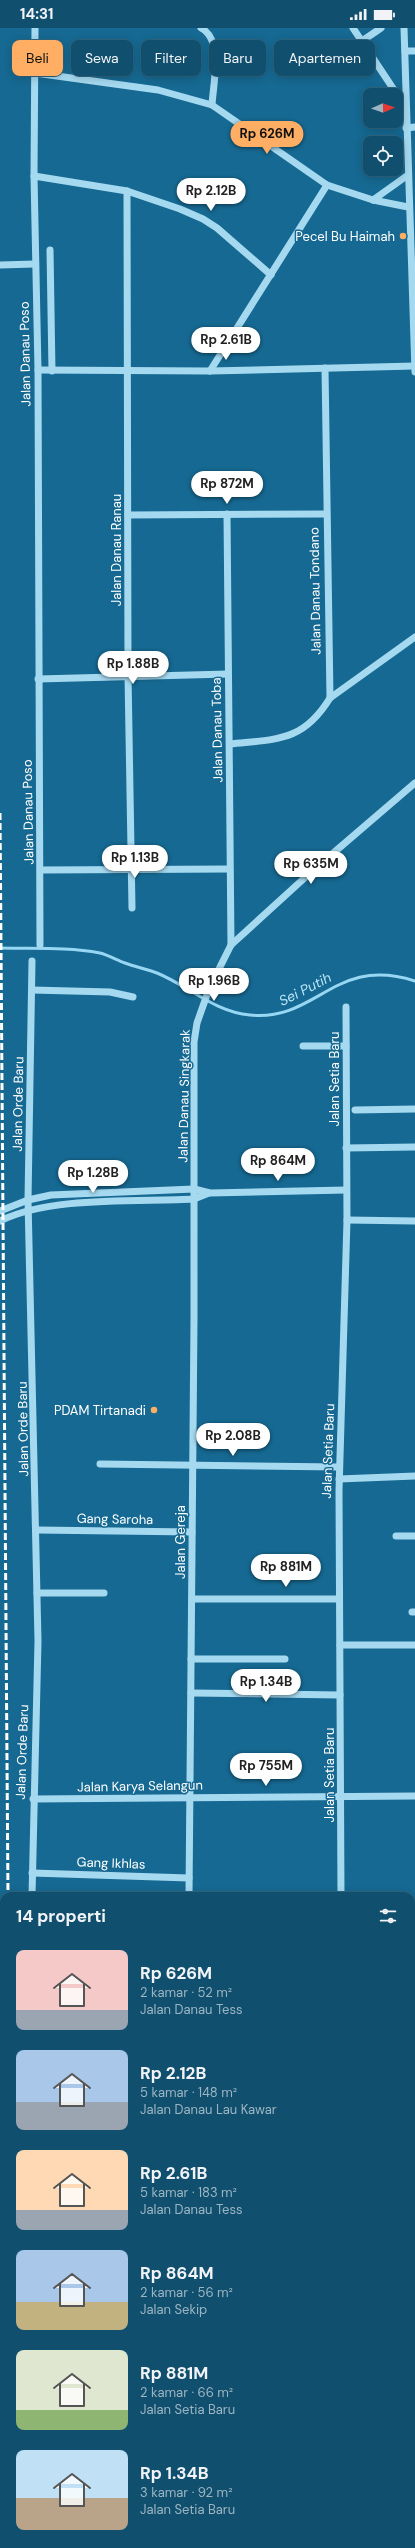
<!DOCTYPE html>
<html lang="id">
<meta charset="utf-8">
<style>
:root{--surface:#104f6e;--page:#1e5976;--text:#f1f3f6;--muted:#9cb5c2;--line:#306681;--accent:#ffae64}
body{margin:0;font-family:"DM Sans",sans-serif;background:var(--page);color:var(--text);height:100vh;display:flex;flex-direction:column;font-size:15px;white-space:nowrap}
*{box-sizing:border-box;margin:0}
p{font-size:13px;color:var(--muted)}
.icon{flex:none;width:22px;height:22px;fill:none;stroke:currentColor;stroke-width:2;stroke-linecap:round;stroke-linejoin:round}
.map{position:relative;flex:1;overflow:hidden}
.drawer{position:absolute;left:0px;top:1864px;width:415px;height:656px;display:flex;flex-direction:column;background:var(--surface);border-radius:12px 12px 0 0;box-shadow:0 2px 10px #0003,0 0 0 1px var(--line)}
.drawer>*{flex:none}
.top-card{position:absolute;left:12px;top:12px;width:391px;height:36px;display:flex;gap:8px}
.needle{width:26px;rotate:88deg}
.fabs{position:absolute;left:363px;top:60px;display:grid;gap:8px}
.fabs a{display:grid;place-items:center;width:40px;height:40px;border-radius:8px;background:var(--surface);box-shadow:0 2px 10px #0003,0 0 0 1px var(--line);font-size:20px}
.price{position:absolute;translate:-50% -34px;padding:0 9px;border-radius:14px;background:#fff;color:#222;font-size:13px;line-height:26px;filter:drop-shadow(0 1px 2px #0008)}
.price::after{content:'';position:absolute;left:50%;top:24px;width:12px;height:9px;margin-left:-6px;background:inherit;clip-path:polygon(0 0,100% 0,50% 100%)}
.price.active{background:var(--accent);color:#111}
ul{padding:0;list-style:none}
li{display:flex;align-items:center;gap:12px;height:100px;padding:0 16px}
li span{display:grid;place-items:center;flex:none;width:112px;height:80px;border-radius:8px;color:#555}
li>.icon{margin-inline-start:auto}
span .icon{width:48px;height:48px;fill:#fffc;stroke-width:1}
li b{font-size:17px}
h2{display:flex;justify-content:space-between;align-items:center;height:48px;padding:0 16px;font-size:17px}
.pill{padding:0 14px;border-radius:8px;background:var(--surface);box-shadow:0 2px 10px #0003,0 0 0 1px var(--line);font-size:14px;line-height:36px}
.pill.active{background:var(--accent);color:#111}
.status{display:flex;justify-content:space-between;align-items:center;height:28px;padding:0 20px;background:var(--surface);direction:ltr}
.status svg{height:11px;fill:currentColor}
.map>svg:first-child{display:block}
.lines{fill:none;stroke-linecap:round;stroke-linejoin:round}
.stream{stroke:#97d7f3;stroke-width:3}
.minor{stroke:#a5d9f0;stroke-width:7}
.major{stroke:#eef9ff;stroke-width:10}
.rail{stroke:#fff;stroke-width:3;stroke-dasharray:7 3;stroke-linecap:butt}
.poi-dot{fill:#ffae64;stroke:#166992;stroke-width:1.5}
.labels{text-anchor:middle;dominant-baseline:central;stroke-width:3;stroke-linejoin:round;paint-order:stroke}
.poi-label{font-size:13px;fill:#fff;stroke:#166992;text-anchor:end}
.street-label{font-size:13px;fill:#fff;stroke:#166992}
.water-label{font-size:14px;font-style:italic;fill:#b9e5f8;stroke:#166992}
</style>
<div class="status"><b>14:31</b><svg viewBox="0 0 49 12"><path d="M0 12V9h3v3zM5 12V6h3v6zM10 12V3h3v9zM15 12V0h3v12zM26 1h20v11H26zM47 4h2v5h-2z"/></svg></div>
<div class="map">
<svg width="415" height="2520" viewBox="0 0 415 2520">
<rect width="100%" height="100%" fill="#166992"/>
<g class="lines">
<path class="stream" d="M0,920C33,921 67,919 100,925C108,927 117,932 125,935C135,939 147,941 157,945C189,958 214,984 250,987C317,994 334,927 415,953"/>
<g class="minor">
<polyline points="35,0 34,148 38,342 40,917"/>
<path d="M201,0C224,12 213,56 212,77L327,157L373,172L408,179"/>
<polyline points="353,0 406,80"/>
<polyline points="404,0 415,344"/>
<polyline points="362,13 381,0"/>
<polyline points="405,23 415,23"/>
<polyline points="35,45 158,62 212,77"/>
<polyline points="406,100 415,99"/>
<polyline points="34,148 127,163 180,181 203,191 217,200 271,247"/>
<polyline points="127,163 128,647 132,880"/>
<polyline points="373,172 408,147"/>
<polyline points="50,222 52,343"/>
<polyline points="0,237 35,236"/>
<polyline points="38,342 210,343 415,338"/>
<polyline points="210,343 327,157"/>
<polyline points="227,486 231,917"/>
<polyline points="128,487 326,486"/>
<polyline points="38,651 228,646"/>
<polyline points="330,670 415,609"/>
<path d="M230,716C277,711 303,714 330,670L325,340"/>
<polyline points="41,842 229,841"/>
<polyline points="32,962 110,964 133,969"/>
<polyline points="303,1018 346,1018"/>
<polyline points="355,1082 415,1081"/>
<polyline points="346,1120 415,1119"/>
<polyline points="0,1183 28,1172 51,1167 194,1161 210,1165 346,1162"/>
<polyline points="347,1192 415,1193"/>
<path d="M0,1193C50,1168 137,1174 194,1171L209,1165"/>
<polyline points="100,1436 339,1439"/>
<polyline points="339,1451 415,1448"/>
<polyline points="37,1502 192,1504"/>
<polyline points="396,1508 415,1508"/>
<polyline points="37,1565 104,1565"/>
<polyline points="192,1571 339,1571"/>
<polyline points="412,1584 415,1584"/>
<polyline points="340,1617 415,1617"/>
<polyline points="191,1631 285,1631"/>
<polyline points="191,1665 340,1667"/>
<polyline points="33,1771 415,1768"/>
<polyline points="32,1845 189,1850"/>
<polyline points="32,1868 38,1613 28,1172 32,933"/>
<polyline points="189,1868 194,1291 194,1014 197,995 209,961 231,917 310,845 415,755"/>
<polyline points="341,1868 339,1463 347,1192 346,979"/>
<polyline points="411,2074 415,2074"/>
</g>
<g class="major">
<polyline points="411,2465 415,2465"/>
<polyline points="0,2476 4,2476"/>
</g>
<g class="rail">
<polyline points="0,785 8,1868"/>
<polyline points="11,2516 12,2520"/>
</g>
</g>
<g class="poi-dot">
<circle cx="403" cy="208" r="4"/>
<circle cx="154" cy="1382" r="4"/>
</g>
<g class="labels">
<g class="poi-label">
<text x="395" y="208">Pecel Bu Haimah</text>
<text x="146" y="1382">PDAM Tirtanadi</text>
</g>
<g class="street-label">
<text transform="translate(25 326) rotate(-91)">Jalan Danau Poso</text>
<text transform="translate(116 522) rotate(-90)">Jalan Danau Ranau</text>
<text transform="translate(315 563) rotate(-91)">Jalan Danau Tondano</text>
<text transform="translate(217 702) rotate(-91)">Jalan Danau Toba</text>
<text transform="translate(28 784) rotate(-91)">Jalan Danau Poso</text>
<text transform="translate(334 1051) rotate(-90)">Jalan Setia Baru</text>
<text transform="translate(184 1068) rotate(-89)">Jalan Danau Singkarak</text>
<text transform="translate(18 1076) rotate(-89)">Jalan Orde Baru</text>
<text transform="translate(23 1401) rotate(-91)">Jalan Orde Baru</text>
<text transform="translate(328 1423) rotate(-88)">Jalan Setia Baru</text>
<text transform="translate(115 1491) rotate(1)">Gang Saroha</text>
<text transform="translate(180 1514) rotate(-90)">Jalan Gereja</text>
<text transform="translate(22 1724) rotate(-88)">Jalan Orde Baru</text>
<text transform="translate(329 1747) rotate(-90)">Jalan Setia Baru</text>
<text transform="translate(140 1758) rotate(-1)">Jalan Karya Selangun</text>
<text transform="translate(111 1835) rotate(2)">Gang Ikhlas</text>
</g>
<g class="water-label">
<text transform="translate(305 961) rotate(-27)">Sei Putih</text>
</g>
</g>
</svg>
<div class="fabs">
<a><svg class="needle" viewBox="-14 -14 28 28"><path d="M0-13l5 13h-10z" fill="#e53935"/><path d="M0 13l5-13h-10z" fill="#9cb5c2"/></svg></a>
<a><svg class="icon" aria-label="locate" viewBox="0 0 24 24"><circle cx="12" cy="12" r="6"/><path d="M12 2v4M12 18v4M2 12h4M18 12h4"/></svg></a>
</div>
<b class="price active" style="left:267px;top:127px">Rp 626M</b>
<b class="price" style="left:211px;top:184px">Rp 2.12B</b>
<b class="price" style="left:226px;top:333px">Rp 2.61B</b>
<b class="price" style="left:227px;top:477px">Rp 872M</b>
<b class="price" style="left:133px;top:657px">Rp 1.88B</b>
<b class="price" style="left:135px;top:851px">Rp 1.13B</b>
<b class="price" style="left:311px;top:857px">Rp 635M</b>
<b class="price" style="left:214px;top:974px">Rp 1.96B</b>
<b class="price" style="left:278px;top:1154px">Rp 864M</b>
<b class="price" style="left:93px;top:1166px">Rp 1.28B</b>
<b class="price" style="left:233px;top:1429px">Rp 2.08B</b>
<b class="price" style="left:286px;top:1560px">Rp 881M</b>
<b class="price" style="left:266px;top:1675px">Rp 1.34B</b>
<b class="price" style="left:266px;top:1759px">Rp 755M</b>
<div class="top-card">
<a class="pill active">Beli</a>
<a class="pill">Sewa</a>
<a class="pill">Filter</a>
<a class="pill">Baru</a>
<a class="pill">Apartemen</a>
</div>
<section class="drawer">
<h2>14 properti<svg class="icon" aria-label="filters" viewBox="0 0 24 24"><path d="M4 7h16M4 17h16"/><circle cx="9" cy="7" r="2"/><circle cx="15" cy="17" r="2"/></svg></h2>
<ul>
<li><span style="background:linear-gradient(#f6c9c9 75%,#9aa5b1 0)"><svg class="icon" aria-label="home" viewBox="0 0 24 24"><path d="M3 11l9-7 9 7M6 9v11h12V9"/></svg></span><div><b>Rp 626M</b><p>2 kamar · 52 m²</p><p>Jalan Danau Tess</p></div></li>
<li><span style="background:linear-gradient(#a9c7e8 65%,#9aa5b1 0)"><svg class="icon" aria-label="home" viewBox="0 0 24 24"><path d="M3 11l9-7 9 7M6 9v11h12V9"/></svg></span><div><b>Rp 2.12B</b><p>5 kamar · 148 m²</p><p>Jalan Danau Lau Kawar</p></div></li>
<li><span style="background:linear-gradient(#ffd9b3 75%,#9aa5b1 0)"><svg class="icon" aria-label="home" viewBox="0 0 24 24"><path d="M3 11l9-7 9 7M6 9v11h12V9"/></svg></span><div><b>Rp 2.61B</b><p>5 kamar · 183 m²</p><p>Jalan Danau Tess</p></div></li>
<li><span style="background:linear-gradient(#a9c7e8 65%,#c2b280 0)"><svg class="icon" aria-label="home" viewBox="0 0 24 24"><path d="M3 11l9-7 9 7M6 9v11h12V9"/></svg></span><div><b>Rp 864M</b><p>2 kamar · 56 m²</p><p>Jalan Sekip</p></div></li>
<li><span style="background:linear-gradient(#dfe7d0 75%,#8fb573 0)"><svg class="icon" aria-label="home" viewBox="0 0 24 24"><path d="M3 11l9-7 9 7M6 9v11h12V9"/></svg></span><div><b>Rp 881M</b><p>2 kamar · 66 m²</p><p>Jalan Setia Baru</p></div></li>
<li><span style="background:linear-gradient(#bfe0f5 60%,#b9a48a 0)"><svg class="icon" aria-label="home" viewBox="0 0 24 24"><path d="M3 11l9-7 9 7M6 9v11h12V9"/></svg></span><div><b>Rp 1.34B</b><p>3 kamar · 92 m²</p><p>Jalan Setia Baru</p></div></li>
</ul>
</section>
</div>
